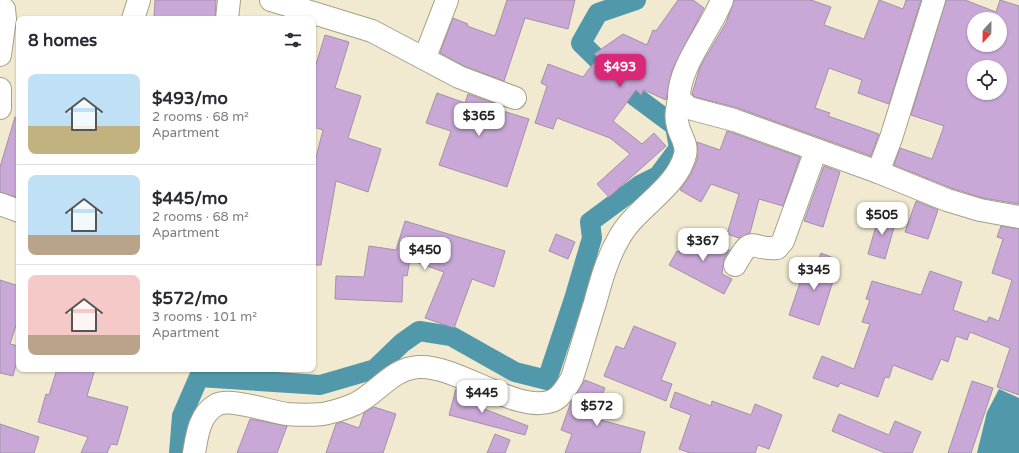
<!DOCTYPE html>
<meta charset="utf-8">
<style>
:root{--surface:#fff;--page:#f7f7f7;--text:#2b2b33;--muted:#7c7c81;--line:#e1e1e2;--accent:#db2777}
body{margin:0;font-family:"Varela Round",sans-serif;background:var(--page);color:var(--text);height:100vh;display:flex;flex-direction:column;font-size:15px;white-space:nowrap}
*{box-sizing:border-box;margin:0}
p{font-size:13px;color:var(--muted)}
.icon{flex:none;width:22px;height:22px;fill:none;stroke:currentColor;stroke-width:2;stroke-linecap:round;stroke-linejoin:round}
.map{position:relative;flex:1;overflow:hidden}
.panel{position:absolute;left:16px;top:16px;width:300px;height:356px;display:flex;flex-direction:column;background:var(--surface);border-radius:8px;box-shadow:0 1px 3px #0004}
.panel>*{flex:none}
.needle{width:26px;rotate:202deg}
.buttons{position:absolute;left:967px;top:12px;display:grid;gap:8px}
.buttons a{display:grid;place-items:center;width:40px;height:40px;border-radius:50%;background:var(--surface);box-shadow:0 1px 3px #0004;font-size:20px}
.price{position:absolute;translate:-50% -34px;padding:0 9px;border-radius:8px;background:#fff;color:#222;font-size:13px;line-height:26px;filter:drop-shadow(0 1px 2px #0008)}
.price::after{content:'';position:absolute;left:50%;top:24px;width:12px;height:9px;margin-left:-6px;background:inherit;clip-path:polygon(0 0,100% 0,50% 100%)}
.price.selected{background:var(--accent);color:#fff}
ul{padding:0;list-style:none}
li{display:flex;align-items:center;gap:12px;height:100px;padding:0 12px}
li+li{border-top:1px solid var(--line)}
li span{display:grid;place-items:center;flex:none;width:112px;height:80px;border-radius:8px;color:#555}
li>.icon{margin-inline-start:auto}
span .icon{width:48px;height:48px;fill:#fffc;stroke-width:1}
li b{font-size:17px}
h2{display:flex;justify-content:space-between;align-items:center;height:48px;padding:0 12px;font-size:17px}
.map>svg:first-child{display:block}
.water{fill:#5199aa}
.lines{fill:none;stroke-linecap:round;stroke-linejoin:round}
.canal{stroke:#5199aa;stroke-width:20}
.building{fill:#c9a8d8;stroke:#a092a7;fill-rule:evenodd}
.minor-casing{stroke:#a69f87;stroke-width:24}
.minor{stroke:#fff;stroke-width:22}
</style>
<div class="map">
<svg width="1019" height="453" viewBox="0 0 1019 453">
<rect width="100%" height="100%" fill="#f1ead1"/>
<polygon class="water" points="999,389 1019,398 1019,453 977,453 987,412"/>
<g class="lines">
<polyline class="canal" points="179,453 182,416 199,377 320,385 375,369 402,343 419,331 451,336 515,372 547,380 574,299 592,238 590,222 640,185 658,176 679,148 675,126 636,97 581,43 598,13 636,0"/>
</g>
<g class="building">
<polygon points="155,0 216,0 215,19 154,17"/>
<polygon points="507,0 575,0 568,29 525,18 504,81 464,66 440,53 453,18 468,24 467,26 495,36"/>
<polygon points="678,0 693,0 704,8 672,70 666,100 644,90 641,95 636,90 613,121 642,144 654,133 666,146 609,197 597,184 630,154 610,138 557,118 553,129 535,123 547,86 541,83 548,64 583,77 598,57 594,54 623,34 647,45 653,30 656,31"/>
<polygon points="734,0 811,0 831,7 824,25 864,39 879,0 903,9 906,0 921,0 889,104 858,93 862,80 829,68 815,108 830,113 828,116 879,134 871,156 738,108 695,97 692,94 700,67 726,23"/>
<path d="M946,0H965L996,12L1000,0L1019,6V204L983,198L951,188L894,165L900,148L932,159L944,126L911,115ZM974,19H1000V45H974ZM974,67H1000V93H974Z"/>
<polygon points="325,35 349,42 335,88 361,96 348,138 381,149 368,192 336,181 321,265 313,265 313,169 323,130 313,127 313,74"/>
<polygon points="437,93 465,103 468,94 504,107 503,111 529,119 507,187 439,165 451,131 426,123"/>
<polygon points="15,117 19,118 19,198 0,192 0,167"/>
<polygon points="727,131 800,157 783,206 759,199 750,233 739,238 727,234 739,194 711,184 701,202 680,190 691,174 697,160 697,142 720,150"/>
<polygon points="824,166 840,172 823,227 804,221"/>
<polygon points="916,201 938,210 928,239 905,232"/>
<polygon points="880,212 897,217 885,259 868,254"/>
<polygon points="405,221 505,251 494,287 472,279 454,328 425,318 444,272 410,260 407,276 403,275 402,302 335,299 336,276 364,277 369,246 396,250"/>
<polygon points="1001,226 1019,229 1019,395 997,387 1010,348 970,332 967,340 956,336 948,362 941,359 932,380 893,365 889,378 885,377 878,397 840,383 838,387 813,378 822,356 854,369 870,324 862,322 870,300 866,299 872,281 921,295 930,271 962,282 953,310 987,322 989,317 999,321 1012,280 992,273 1003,239 997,237"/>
<polygon points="688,233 729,250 724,259 722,274 732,279 724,294 669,265 677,251 680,252"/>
<polygon points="556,234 575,242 568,259 549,251"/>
<polygon points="821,253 836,259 829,276 834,278 819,325 789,315 805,268 814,271"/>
<polygon points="0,280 19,286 19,316 10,344 19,346 19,353 13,376 0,373"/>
<polygon points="634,326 676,343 661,380 672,384 666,401 604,376 616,346 624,349"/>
<polygon points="57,369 95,369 87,396 128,407 117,445 111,444 107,453 81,453 88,437 38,422 46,394 49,395"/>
<polygon points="585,380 605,388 593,418 645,432 640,453 565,453 572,434 561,430 571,402"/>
<polygon points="972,381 993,388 971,453 948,453"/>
<polygon points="456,389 484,401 482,408 528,426 525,435 449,415"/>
<polygon points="675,392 711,406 712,401 751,415 755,404 782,415 769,449 758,445 755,453 690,453 679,449 691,415 670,407"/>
<polygon points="374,407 396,414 383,453 326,453 336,424 342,422 359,428 364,413"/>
<polygon points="839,414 889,435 895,421 921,432 912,453 885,453 832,431"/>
<polygon points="250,419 287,426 277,453 237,453"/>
<polygon points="0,424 39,437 34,453 0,453"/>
<polygon points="495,434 510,440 505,453 487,453"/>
</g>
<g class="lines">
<g class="minor-casing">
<g id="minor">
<polyline points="271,0 372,31 459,77 515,98"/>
<path d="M722,0C710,31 678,67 679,99L689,108L734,120L878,172L947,200L980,210L1019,217"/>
<polyline points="0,6 4,9 5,19 0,55"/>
<polyline points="133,19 139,0"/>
<polyline points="227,19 229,0"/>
<polyline points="425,57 447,0"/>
<polyline points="0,89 0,108"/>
<polyline points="878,172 891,138 934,0"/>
<polyline points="0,204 19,211"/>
<path d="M735,265C753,233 749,250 777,248L783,241L816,150"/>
<path d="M194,453C197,436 199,415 216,405C229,397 271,412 287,414C298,415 312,415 323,414C333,412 346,408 355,404C378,393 392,368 419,367C458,365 516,414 552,401C562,397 567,386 572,378C580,353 587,328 595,303C601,281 607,259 618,240C634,208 676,190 685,155C688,144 680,136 678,126C675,117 677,109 679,99"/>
</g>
</g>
<use href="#minor" class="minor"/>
</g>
</svg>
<div class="buttons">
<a><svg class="needle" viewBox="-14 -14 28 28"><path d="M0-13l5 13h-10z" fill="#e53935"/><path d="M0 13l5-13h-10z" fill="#7c7c81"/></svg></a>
<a><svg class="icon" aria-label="locate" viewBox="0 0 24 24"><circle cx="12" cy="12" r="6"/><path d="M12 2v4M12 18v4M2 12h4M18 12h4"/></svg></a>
</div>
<b class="price selected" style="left:620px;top:88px">$493</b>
<b class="price" style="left:479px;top:137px">$365</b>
<b class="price" style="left:882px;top:236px">$505</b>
<b class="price" style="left:703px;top:262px">$367</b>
<b class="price" style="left:425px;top:271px">$450</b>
<b class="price" style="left:814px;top:291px">$345</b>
<b class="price" style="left:482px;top:414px">$445</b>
<b class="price" style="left:597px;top:427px">$572</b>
<section class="panel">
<h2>8 homes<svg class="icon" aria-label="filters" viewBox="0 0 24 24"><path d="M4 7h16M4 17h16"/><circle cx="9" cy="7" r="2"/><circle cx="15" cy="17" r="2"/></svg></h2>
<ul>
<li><span style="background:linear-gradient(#bfe0f5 65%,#c2b280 0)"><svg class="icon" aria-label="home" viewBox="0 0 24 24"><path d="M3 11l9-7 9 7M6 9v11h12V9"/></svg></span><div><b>$493/mo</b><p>2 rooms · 68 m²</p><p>Apartment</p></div></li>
<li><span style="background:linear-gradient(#bfe0f5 75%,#b9a48a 0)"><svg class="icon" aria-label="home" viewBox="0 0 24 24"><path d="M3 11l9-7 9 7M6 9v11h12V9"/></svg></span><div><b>$445/mo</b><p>2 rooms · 68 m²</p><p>Apartment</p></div></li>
<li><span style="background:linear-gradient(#f6c9c9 75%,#b9a48a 0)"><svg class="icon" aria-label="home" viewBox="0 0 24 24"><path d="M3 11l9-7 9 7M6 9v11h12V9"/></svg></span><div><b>$572/mo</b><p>3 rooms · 101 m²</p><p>Apartment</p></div></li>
</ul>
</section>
</div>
